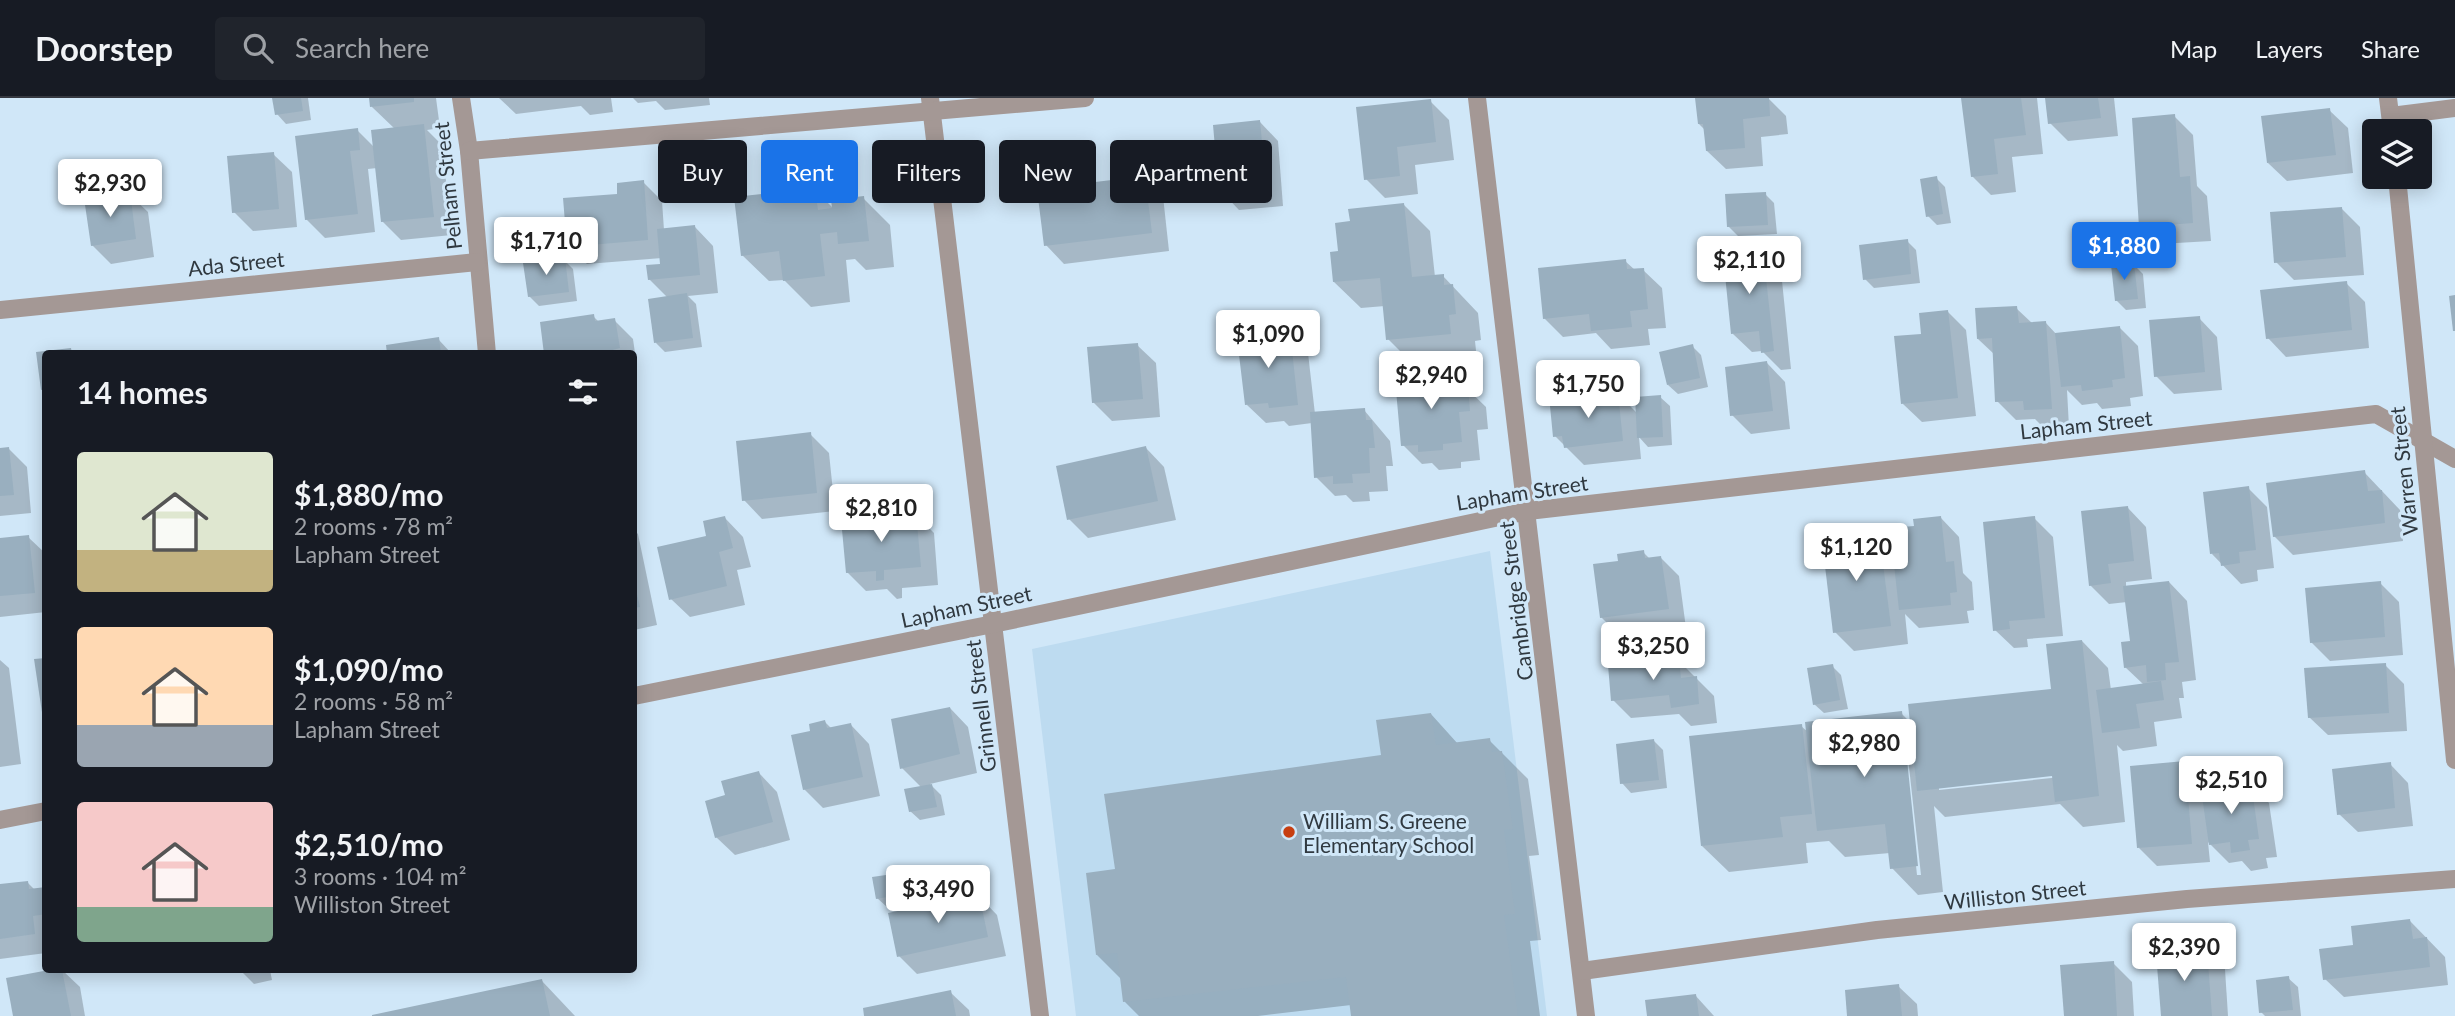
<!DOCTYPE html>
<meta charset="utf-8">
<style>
:root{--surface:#171b24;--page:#20242c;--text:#f1f3f6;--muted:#9ea1a6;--line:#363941;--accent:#1a73e8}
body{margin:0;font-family:Lato,sans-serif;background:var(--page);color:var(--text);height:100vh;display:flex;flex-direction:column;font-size:26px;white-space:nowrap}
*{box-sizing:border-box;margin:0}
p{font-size:23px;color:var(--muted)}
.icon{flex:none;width:38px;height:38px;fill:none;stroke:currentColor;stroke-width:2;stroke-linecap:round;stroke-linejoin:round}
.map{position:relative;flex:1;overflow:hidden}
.details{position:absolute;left:42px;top:252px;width:595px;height:623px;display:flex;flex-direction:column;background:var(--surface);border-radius:7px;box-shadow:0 4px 18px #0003}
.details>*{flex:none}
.guide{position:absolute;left:658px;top:42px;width:665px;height:63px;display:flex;gap:14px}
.buttons{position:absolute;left:2362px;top:21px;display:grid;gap:14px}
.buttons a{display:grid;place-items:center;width:70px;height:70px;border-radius:7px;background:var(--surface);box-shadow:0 4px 18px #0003;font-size:35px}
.price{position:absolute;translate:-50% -60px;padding:0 16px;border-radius:7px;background:#fff;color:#222;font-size:23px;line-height:46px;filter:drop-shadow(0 2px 4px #0008)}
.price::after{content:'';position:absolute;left:50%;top:42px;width:21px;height:16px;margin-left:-10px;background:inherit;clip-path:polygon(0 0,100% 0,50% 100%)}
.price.on{background:var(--accent);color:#fff}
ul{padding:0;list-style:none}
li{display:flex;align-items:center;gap:21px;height:175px;padding:0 35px}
li span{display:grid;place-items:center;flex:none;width:196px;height:140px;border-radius:7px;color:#555}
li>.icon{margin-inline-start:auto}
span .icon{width:84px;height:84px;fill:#fffc;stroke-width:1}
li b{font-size:30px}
h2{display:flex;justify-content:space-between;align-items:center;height:84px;padding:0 35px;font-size:30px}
.chip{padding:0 24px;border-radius:7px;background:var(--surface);box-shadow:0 4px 18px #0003;font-size:24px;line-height:63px}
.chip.on{background:var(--accent);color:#fff}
header{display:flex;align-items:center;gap:42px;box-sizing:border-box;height:98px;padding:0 35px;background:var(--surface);border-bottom:2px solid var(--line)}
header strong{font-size:33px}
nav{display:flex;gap:38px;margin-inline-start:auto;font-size:24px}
.search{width:490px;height:63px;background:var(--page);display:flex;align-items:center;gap:18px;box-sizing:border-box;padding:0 24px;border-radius:7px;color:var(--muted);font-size:26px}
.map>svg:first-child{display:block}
.built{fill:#bddbf0}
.shadow{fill:#0003;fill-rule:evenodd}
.building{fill:#99afbf}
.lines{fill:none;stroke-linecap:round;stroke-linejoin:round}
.minor{stroke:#a49895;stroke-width:18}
.tertiary{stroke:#a49895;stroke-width:18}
.poi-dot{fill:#c73f12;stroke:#d0e7f8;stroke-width:2.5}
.labels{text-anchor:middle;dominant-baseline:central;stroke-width:6;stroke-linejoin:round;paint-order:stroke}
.street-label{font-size:21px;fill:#303940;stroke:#d0e7f8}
.poi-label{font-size:21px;fill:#303940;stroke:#d0e7f8;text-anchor:start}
</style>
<header>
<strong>Doorstep</strong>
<div class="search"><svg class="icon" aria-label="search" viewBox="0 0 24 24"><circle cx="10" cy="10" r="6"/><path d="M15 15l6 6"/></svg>Search here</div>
<nav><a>Map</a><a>Layers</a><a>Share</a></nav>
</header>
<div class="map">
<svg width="2455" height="918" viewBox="0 0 2455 918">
<rect width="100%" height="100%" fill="#d0e7f8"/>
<polygon class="built" points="1490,453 1547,918 1076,918 1032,551"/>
<g class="shadow">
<polygon points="274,0 308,0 311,22 286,26 277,16"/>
<polygon points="371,0 436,0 440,30 427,32 442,47 452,137 401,142 382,123 377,70 368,71 375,134 325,140 306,121 357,32 374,49 395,31 372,9"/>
<polygon points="499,0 611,0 613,14 590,17 581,8 516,16"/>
<polygon points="633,0 709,0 710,7 665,12 656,3 638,5"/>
<polygon points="1697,0 1768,0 1786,18 1788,36 1761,39 1763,68 1726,71 1707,53 1705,32 1699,26"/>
<polygon points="1963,0 2037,0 2043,56 2012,59 2016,94 1991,97 1972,78"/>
<polygon points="2047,0 2114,0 2118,38 2068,43 2050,25"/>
<polygon points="1430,3 1449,22 1454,62 1415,67 1418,96 1385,100 1366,81"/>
<polygon points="2329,12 2348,30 2353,75 2287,83 2268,65"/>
<polygon points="2174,18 2193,37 2197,88 2207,98 2211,143 2160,146 2141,128"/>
<polygon points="1260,24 1278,43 1283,108 1239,112 1221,93"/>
<polygon points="273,56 292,74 297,129 253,133 234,114"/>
<polygon points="1144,80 1163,98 1169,153 1064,166 1046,147"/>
<polygon points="1936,80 1945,89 1951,125 1937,127 1928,118"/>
<polygon points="643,84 662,103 664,132 695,129 713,148 718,195 688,198 696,206 702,249 665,254 656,245 668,200 649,181 662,167 662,160 587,166 569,148 619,97"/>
<polygon points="815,92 834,111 863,100 890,127 894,169 866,172 855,161 846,162 850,204 811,209 784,182 769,183 742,157"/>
<polygon points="129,96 148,114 154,159 111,166 92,147"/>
<polygon points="1765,96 1774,105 1777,136 1738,138 1728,128"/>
<polygon points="1403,106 1430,133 1435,179 1443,178 1478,215 1481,242 1475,243 1477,262 1415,268 1388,241 1385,208 1361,210 1334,184 1339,155 1352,125"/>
<polygon points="2342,111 2360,129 2364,177 2294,182 2276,164"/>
<polygon points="1907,143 1916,152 1920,185 1874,190 1865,181"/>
<polygon points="1762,154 1781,173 1791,271 1781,272 1762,253 1752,254 1733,236"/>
<polygon points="564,162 573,171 577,203 539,208 529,198"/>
<polygon points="1625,163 1635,172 1643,172 1662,190 1666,230 1648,231 1650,247 1611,251 1596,235 1563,239 1544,220"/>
<polygon points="2134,167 2143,176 2146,210 2126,212 2116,202"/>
<polygon points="2346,185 2365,204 2369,250 2286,259 2268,240"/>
<polygon points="2016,210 2033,226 2046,225 2057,237 2119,229 2138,248 2143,298 2130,300 2131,308 2102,311 2097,305 2082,307 2067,292 2069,329 2044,330 2035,321 2016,322 1997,303 1995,257 1978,241"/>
<polygon points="1948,214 1966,232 1976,318 1922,324 1903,306 1923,237"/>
<polygon points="593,218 599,224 614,222 633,241 637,269 634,269 634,256 546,256"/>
<polygon points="2199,220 2217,239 2222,292 2174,296 2156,278"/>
<polygon points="1289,236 1308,255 1315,316 1364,312 1390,343 1393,368 1386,368 1388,393 1369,394 1370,403 1353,404 1346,397 1335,398 1316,379 1312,325 1289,328 1284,323 1266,325 1247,307"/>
<polygon points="438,241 452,256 389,256"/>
<polygon points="1137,247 1156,265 1160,319 1112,323 1093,304"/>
<polygon points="1692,248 1701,257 1708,289 1678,296 1668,287"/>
<polygon points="1767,265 1785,284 1790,331 1751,336 1732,317"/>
<polygon points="1454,278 1486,309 1488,331 1477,332 1480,362 1461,364 1461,370 1439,372 1432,365 1422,366 1403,347"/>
<polygon points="1618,296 1638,316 1660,299 1670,308 1672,347 1648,349 1639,339 1641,361 1584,367 1555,338"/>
<polygon points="810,336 829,355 835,413 762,421 744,402"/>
<polygon points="1146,350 1164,369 1176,422 1088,440 1069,421"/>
<polygon points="9,351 27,369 31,415 0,418 0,352"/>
<polygon points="2364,374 2400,412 2403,443 2293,457 2274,438"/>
<polygon points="2248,390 2267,409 2274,470 2257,472 2258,483 2241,486 2212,456"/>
<path d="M2128,410L2146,429L2152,481L2126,484V489L2169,484L2187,503L2196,582L2182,584L2184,600H2179L2182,620L2154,624L2157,648L2123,653L2117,647L2125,724L2083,729L2060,706L1945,719L1934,708L1943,794L1918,797L1892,770L1890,755L1845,759L1829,743L1806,745L1808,765L1729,774L1702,748L1801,628L1808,634L1901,615L1912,626L2053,592L2082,543L2108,570L2111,592L2143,586L2125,569L2132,544L2127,504L2109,506L2090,487ZM1903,642H1906L1921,777H1917ZM2061,675V679L1939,692V689Z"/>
<polygon points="916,417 934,435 938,487 902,490 902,500 897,501 887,491 866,493 847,474"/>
<polygon points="725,420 743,439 751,469 737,472 745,507 690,519 671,501 708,439"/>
<polygon points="1941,420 1959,439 1963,475 1972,484 1974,512 1967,513 1969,525 1919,530 1905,516 1908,546 1854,553 1835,534 1879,437 1894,452 1916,429"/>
<polygon points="2034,420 2053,439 2063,538 2027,541 2028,549 2014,550 1995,532"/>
<polygon points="634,432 638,436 657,527 634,532"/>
<polygon points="28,439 46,456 46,514 0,519 0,442"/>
<polygon points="1643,454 1650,461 1661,460 1679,478 1686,530 1620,538 1601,519 1620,464"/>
<polygon points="2380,485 2399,504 2403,557 2330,563 2311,544"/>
<polygon points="0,562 9,570 21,666 0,669"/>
<polygon points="1678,562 1714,598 1717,625 1691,628 1679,616 1631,620 1613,602"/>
<polygon points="2385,567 2404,586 2407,633 2328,637 2309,619"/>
<polygon points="1832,568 1841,577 1848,611 1824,615 1814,606"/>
<polygon points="950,610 968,629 977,675 930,686 941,697 945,717 920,722 910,713 921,689 902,670"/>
<polygon points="1431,616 1458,646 1489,642 1528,681 1539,757 1529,758 1541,842 1530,843 1540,918 1353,918 1351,907 1258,918 1139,918 1125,904 1122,882 1097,857 1117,773 1383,659"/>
<polygon points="825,624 832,631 851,627 869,646 880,698 823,710 804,691 812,634"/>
<polygon points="1654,643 1663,652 1667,690 1631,695 1622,685"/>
<polygon points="2184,665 2203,684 2203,693 2251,686 2269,705 2277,759 2266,760 2268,770 2251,773 2242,763 2229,765 2208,744 2210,764 2157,768 2139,750"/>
<polygon points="2390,666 2408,685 2413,728 2358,734 2339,716"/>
<polygon points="759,675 777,694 790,742 735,757 716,739 727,699"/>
<polygon points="906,776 916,785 919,804 887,809 877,800"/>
<polygon points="28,785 35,792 46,791 46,855 0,861 0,788"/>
<polygon points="979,798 997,817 1006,858 917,876 899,858"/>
<polygon points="2410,823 2445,859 2448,887 2344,899 2325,881 2355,848"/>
<polygon points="2206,853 2225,871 2228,918 2162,918"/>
<polygon points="2113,865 2132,884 2134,918 2065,918"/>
<polygon points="62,872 80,889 85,918 15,918 8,882"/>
<polygon points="240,872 270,872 272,882 254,886"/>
<polygon points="2288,880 2298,889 2301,918 2265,918 2261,914"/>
<polygon points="542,883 575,918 375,918"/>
<polygon points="1898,888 1917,906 1918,918 1849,918"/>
<polygon points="950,894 969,912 970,918 866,918"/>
<polygon points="1695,897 1714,918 1649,918"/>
</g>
<g class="building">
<polygon points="272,0 301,0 303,13 275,17"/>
<polygon points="369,0 414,0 414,4 370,9"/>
<polygon points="1695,0 1769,0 1770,18 1743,21 1745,50 1706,53 1703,26 1698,26"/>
<polygon points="1961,0 2021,0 2026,37 1994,41 1998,76 1971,79"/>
<polygon points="2045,0 2098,0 2101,20 2048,26"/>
<polygon points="1431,1 1436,44 1397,49 1400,78 1364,82 1356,9"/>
<polygon points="2330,10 2336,57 2267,65 2261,18"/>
<polygon points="2175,16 2180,79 2190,78 2193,125 2139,129 2132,20"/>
<polygon points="1260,22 1266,90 1219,94 1213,27"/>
<polygon points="424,26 434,119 381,124 371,32"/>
<polygon points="358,30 360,52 350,53 358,116 305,122 295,38"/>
<polygon points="274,54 279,111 232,115 227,58"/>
<polygon points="1145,78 1152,135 1044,148 1037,91"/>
<polygon points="1937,78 1943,116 1926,119 1920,81"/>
<polygon points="644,82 648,142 567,149 563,100 617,96 617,85"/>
<polygon points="815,90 818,112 832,110 831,102 864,98 869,143 838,146 837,134 820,136 825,178 783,183 779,153 741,158 734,99"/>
<polygon points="130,94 136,141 91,148 84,100"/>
<polygon points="1766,94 1768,127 1727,129 1725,96"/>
<polygon points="1404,105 1412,179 1444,176 1444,187 1453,186 1456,216 1449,217 1451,236 1386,242 1380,180 1333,184 1330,154 1338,153 1335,125 1350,123 1348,111"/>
<polygon points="2342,109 2346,159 2274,165 2270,114"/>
<polygon points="695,127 700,177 648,182 646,167 660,166 657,131"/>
<polygon points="1908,141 1911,176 1863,182 1859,147"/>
<polygon points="1763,153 1774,253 1761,255 1759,233 1731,236 1723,157"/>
<polygon points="565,160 569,194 528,199 523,165"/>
<polygon points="1626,161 1627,171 1644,170 1648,211 1630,213 1632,229 1591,233 1589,216 1543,221 1538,170"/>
<polygon points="2134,165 2138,201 2115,203 2111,167"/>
<polygon points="2347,183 2352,232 2266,241 2260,192"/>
<polygon points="687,195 693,240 654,245 648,201"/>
<polygon points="2455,197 2455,233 2453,233 2449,198"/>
<polygon points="2017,208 2019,225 2046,223 2052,311 2024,312 2023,303 1995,304 1992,240 1977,241 1975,210"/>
<polygon points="1948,212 1958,300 1901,306 1894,238 1921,236 1919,215"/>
<polygon points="594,216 595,223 615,220 620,250 597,256 544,256 540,224"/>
<polygon points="2200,218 2205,274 2154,279 2149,222"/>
<polygon points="2120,228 2125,280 2112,282 2113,289 2082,293 2081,287 2061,289 2055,235"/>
<polygon points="1290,234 1298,307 1269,310 1268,305 1245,307 1237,240"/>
<polygon points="439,239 441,256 387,256 386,247"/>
<polygon points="1138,245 1143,301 1092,305 1087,249"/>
<polygon points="1693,246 1700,280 1667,287 1659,254"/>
<polygon points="71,250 72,256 46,256 46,291 41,292 36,254"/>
<polygon points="1767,263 1773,313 1730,318 1725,269"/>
<polygon points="1455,276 1456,289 1468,288 1470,313 1459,314 1462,344 1443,346 1443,352 1418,354 1418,347 1401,348 1395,281"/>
<polygon points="1618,295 1623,343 1564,350 1562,338 1553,339 1550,308 1561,307 1560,301"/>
<polygon points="1661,297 1663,339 1637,340 1635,299"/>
<polygon points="1365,310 1366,322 1372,322 1375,350 1369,350 1370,375 1352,376 1353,385 1333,386 1333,378 1314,380 1310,314"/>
<polygon points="811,334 817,395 742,403 736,343"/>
<polygon points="1146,348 1158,403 1067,422 1056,368"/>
<polygon points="9,349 14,397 0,398 0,350"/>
<polygon points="2365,372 2368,393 2382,392 2385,425 2273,439 2266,385"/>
<polygon points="2249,388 2256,452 2239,454 2240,465 2221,468 2219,455 2210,456 2203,394"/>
<polygon points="2128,408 2134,463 2108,466 2111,485 2089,488 2081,413"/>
<polygon points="916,415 921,469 884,472 884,482 876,483 876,473 846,475 841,421"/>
<polygon points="725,418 733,450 719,454 727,488 669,502 657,449 706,438 703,423"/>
<polygon points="1941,418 1946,464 1954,463 1957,494 1950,495 1951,507 1899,512 1890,430 1914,428 1913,421"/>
<polygon points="2035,418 2045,520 2009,523 2010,531 1993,533 1983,424"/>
<polygon points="1879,435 1891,528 1833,535 1822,443"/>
<polygon points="29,437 35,495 0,498 0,440"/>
<polygon points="1644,452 1645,460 1661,458 1669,511 1600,520 1593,466 1618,463 1617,456"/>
<polygon points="2169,483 2179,564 2165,565 2166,582 2147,584 2146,567 2124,570 2121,544 2130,543 2123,488"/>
<polygon points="2381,483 2385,539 2310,545 2305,490"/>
<polygon points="634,484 640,509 634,510"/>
<polygon points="2082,542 2099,698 2055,704 2052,678 1917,693 1908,606 2051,591 2046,546"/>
<polygon points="46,560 46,620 43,621 34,561"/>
<polygon points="1679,560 1681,580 1697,578 1699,606 1671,610 1669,597 1611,603 1608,567"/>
<polygon points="2386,565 2389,615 2308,620 2304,570"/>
<polygon points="1833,566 1840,602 1813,607 1807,570"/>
<polygon points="2161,583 2164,602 2136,606 2140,630 2102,635 2096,592"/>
<polygon points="950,609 960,656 900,671 891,621"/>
<polygon points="1902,613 1918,768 1890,771 1885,726 1817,733 1805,624"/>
<polygon points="1431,615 1436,647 1490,640 1492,654 1502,653 1513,731 1504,732 1515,816 1504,817 1518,918 1351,918 1346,879 1123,904 1117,855 1096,857 1086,775 1115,771 1104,696 1381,657 1376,622"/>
<polygon points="825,622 827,630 851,625 863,679 803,692 791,637 810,633 809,626"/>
<polygon points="1802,626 1812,716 1780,719 1783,739 1701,748 1689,638"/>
<polygon points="1654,641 1659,682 1620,686 1616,646"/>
<polygon points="2185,663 2192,746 2137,750 2130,668"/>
<polygon points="2391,664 2395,710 2337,717 2332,671"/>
<polygon points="759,673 773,724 715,740 705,703 725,697 721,683"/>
<polygon points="2251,684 2259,741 2248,742 2250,752 2231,755 2230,744 2209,747 2201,691"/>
<polygon points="932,686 937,709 909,714 904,691"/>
<polygon points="907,774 911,795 876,801 872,779"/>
<polygon points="28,783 29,791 46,789 46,816 33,818 35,836 0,841 0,786"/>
<polygon points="979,796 988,839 897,859 888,815"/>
<polygon points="2410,821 2413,841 2427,839 2430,869 2323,882 2319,851 2353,847 2351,828"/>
<polygon points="2207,851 2212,918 2161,918 2156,855"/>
<polygon points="2114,863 2117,918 2064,918 2060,867"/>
<polygon points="49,872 62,872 71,918 13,918 6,880"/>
<polygon points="2289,878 2293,912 2259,915 2256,882"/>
<polygon points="542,881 550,918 372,918 372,917"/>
<polygon points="1899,886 1902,918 1847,918 1845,892"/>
<polygon points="951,892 956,918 864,918 863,910"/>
<polygon points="1696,896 1699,918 1647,918 1645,902"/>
</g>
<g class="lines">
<g class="minor">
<polyline points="461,0 469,53 487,256"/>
<polyline points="930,0 1040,918"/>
<polyline points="1477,0 1586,918"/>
<polyline points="2391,18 2455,10"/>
<polyline points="469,53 1085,0"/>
<polyline points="0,212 477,164"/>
<polyline points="634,598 993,526 1528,413 2376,316 2455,361"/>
<polyline points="0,722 46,713"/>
<polyline points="1582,873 1877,832 2187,801 2455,781"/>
</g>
<g class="tertiary">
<polyline points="2388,0 2392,33"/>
<polyline points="2397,79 2455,662"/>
</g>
</g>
<circle class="poi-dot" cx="1289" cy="734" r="7"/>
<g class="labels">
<g class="street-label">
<text transform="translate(447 88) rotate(-96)">Pelham Street</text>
<text transform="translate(236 165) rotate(-6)">Ada Street</text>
<text transform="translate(2086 326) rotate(-6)">Lapham Street</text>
<text transform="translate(2403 373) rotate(-96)">Warren Street</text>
<text transform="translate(1522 394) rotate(-9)">Lapham Street</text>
<text transform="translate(1515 503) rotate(-97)">Cambridge Street</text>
<text transform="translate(966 508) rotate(-12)">Lapham Street</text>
<text transform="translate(980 608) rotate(-97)">Grinnell Street</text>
<text transform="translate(2015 796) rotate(-6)">Williston Street</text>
</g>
<g class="poi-label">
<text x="1303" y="722">William S. Greene<tspan x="1303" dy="24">Elementary School</tspan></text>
</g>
</g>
</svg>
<div class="buttons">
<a><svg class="icon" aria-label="layers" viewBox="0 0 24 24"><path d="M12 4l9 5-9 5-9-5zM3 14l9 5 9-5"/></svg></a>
</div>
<b class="price" style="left:110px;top:121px">$2,930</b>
<b class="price" style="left:546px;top:179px">$1,710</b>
<b class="price on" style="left:2124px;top:184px">$1,880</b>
<b class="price" style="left:1749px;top:198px">$2,110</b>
<b class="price" style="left:1268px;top:272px">$1,090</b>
<b class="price" style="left:1431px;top:313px">$2,940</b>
<b class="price" style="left:1588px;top:322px">$1,750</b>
<b class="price" style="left:881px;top:446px">$2,810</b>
<b class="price" style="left:1856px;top:485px">$1,120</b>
<b class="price" style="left:1653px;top:584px">$3,250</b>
<b class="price" style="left:1864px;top:681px">$2,980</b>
<b class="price" style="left:2231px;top:718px">$2,510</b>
<b class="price" style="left:938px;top:827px">$3,490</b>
<b class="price" style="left:2184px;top:885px">$2,390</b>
<div class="guide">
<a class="chip">Buy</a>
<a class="chip on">Rent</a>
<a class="chip">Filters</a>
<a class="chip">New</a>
<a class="chip">Apartment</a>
</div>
<section class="details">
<h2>14 homes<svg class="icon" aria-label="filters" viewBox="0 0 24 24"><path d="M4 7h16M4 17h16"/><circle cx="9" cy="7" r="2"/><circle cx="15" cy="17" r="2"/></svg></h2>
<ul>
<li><span style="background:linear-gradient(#dfe7d0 70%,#c2b280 0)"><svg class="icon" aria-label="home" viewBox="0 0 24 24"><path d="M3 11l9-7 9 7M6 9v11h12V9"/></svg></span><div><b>$1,880/mo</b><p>2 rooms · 78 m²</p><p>Lapham Street</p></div></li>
<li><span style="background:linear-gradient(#ffd9b3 70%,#9aa5b1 0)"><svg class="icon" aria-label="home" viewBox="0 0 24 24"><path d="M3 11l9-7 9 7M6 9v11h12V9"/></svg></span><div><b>$1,090/mo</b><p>2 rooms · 58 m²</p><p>Lapham Street</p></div></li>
<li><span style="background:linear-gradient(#f6c9c9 75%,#7fa58c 0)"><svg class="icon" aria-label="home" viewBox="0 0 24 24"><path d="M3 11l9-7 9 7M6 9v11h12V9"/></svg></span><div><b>$2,510/mo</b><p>3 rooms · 104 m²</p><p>Williston Street</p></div></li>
</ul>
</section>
</div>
